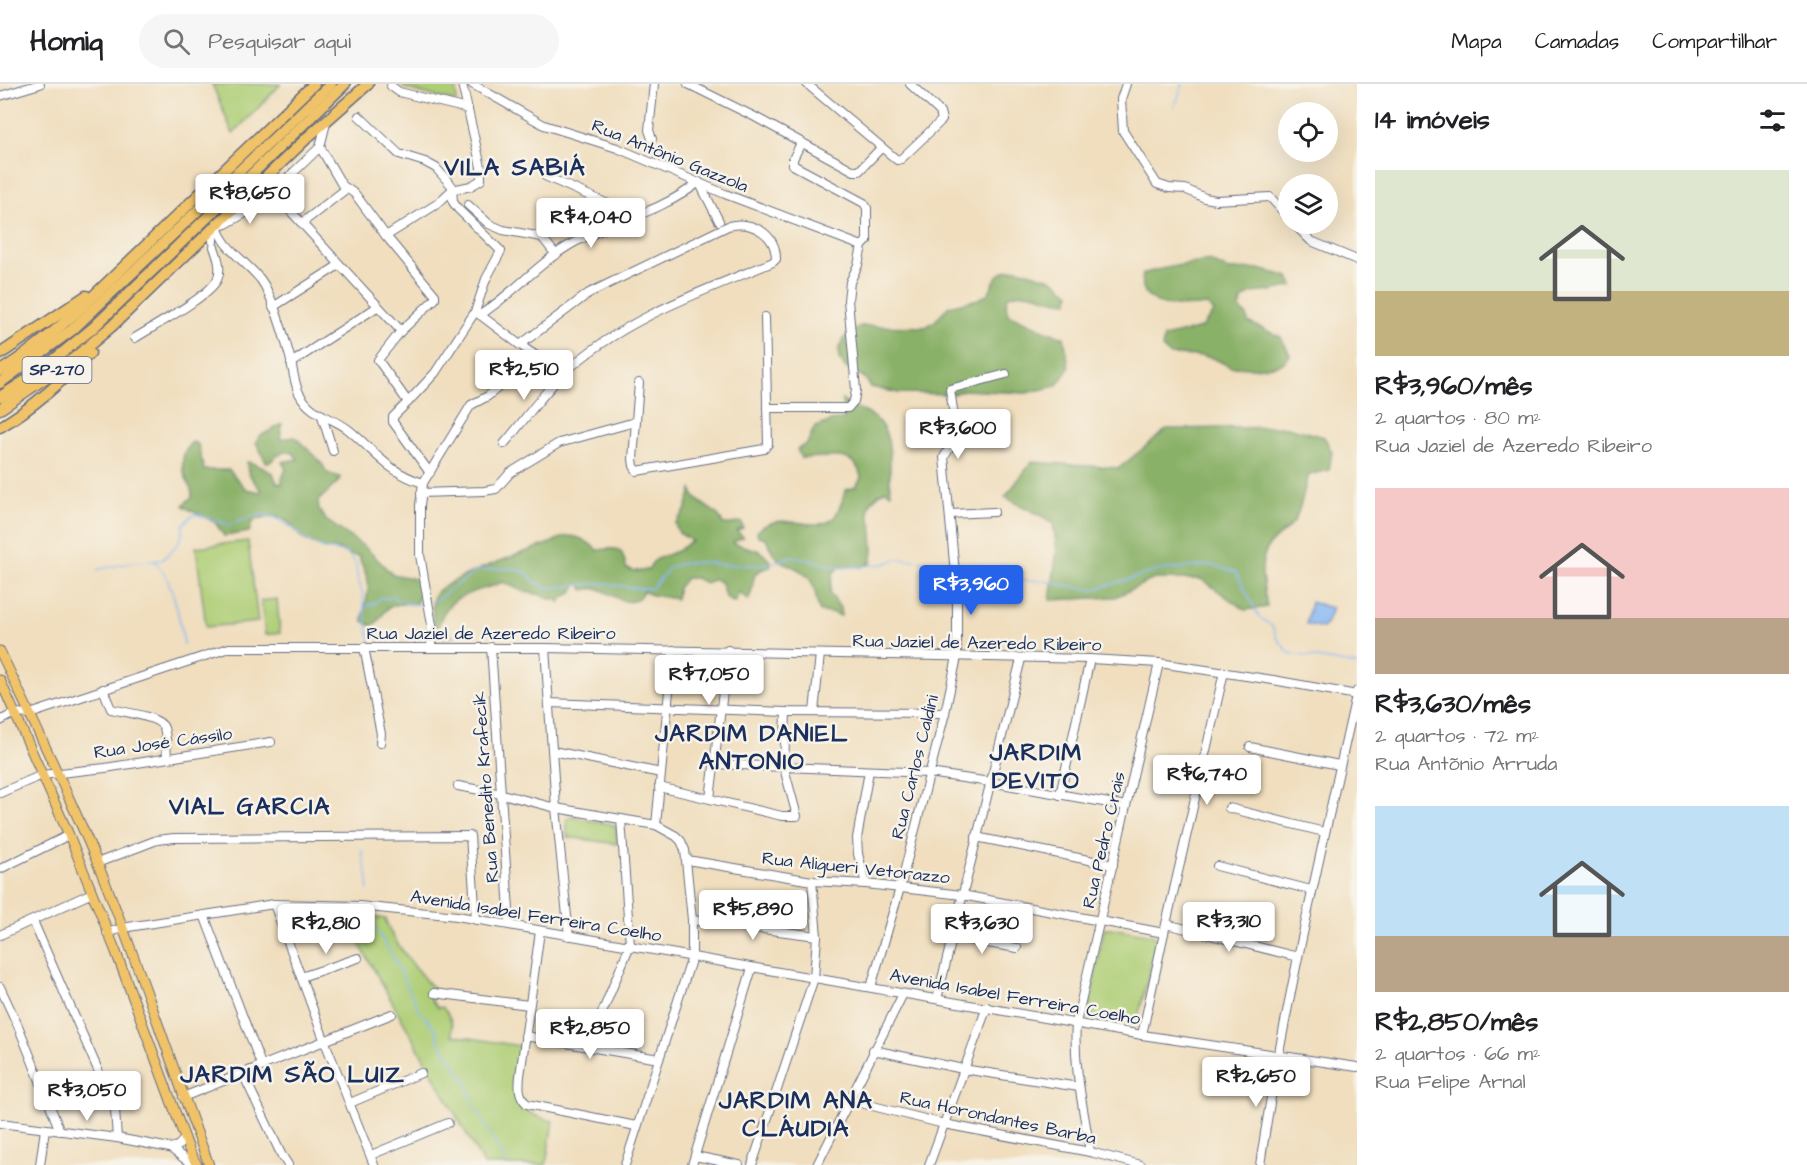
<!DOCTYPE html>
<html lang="pt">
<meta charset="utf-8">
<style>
:root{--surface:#fff;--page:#f6f6f6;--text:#202124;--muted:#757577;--line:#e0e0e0;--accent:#2563eb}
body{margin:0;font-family:"Architects Daughter",sans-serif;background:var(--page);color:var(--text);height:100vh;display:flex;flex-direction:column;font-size:22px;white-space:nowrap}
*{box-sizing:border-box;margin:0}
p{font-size:20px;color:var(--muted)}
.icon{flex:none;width:33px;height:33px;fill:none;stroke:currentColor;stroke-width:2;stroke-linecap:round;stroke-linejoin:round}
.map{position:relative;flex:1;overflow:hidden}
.drawer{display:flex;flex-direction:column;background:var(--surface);width:450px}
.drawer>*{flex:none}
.controls{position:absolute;left:1278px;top:18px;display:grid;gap:12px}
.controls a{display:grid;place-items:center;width:60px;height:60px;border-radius:50%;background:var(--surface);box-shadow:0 6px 24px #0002;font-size:30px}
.price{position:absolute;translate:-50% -51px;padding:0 14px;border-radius:6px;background:#fff;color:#222;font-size:20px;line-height:39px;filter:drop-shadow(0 2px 3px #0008)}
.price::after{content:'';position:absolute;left:50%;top:36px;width:18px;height:14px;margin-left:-9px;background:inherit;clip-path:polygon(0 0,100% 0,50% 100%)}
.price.active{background:var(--accent);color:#fff}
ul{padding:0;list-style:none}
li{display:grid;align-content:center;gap:12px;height:318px;padding:0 18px}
li span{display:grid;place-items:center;height:186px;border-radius:0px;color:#555}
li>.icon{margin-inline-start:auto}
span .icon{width:108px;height:108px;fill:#fffc;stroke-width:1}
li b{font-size:26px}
h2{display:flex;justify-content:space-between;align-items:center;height:72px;padding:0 18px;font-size:26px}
header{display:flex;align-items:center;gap:36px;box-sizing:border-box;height:84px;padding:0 30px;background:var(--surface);border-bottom:2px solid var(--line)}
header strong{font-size:28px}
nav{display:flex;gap:33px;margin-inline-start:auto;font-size:21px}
.search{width:420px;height:54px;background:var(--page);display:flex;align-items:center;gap:15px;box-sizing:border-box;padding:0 21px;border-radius:33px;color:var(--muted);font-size:22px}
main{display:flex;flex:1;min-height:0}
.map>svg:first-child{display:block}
.green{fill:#aece76;stroke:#647e6a;stroke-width:1.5}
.forest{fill:#8ab167;stroke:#527062;stroke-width:1.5}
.water{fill:#87b8f3;stroke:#5174a8;stroke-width:1.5}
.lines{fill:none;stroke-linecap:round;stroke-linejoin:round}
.stream{stroke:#87b8f3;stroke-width:1.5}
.minor-casing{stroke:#666c80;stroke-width:10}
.major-casing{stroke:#666c80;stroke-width:11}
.highway-casing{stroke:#666c80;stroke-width:13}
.minor{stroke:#fff;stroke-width:8}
.major{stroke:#f0c369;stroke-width:9}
.highway{stroke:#f0c369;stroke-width:10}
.labels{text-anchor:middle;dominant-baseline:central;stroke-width:5;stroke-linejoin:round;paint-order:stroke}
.shield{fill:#f7f3e8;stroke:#5d6a87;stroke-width:1.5}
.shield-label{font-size:16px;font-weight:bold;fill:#1b2f5e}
.street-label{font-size:18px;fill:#1b2f5e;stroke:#f7f3e8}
.district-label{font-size:24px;font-weight:bold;letter-spacing:1.5px;fill:#1b2f5e;stroke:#f7f3e8}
</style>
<header>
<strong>Homiq</strong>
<div class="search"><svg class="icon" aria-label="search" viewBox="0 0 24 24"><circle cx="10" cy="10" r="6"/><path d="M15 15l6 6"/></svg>Pesquisar aqui</div>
<nav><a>Mapa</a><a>Camadas</a><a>Compartilhar</a></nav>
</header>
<main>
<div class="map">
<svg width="1357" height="1081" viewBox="0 0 1357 1081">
<rect width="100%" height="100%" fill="#f7f3e8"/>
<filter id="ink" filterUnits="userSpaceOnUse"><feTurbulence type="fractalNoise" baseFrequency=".0167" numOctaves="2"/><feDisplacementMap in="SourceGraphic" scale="12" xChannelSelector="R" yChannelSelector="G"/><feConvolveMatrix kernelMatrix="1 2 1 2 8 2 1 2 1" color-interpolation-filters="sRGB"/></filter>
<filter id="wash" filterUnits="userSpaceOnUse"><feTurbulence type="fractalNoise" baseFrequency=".008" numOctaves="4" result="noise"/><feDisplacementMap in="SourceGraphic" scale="24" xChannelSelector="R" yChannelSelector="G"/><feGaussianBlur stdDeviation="1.35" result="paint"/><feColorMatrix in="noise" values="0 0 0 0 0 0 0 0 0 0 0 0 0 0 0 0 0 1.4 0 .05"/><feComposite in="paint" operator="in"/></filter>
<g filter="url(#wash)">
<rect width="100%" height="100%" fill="#f0debe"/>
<g class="green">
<polygon points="212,0 281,0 233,50"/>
<polygon points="402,0 455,0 457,17 456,18 404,4"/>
<polygon points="248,457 258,538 206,543 196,463"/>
<polygon points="277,515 280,549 265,551 261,517"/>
<polygon points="571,733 611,740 616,743 617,760 567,753 567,735"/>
<path d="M342,829L386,835C386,850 422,892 433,905L431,916L438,924L442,923C451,932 453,940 452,951L520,962C515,1000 505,1028 553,1037L546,1081H484Z"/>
<polygon points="1110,844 1152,851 1157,856 1138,934 1130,939 1087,932 1104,845"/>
</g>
<g class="forest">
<path d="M1209,177L1228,186L1259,185L1289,193L1293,202L1271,207L1251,209L1242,216L1240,225L1247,232L1248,238L1281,253L1290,271L1283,279L1273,282L1253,284L1231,283L1213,274L1202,272L1170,271L1162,264L1164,253L1201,244L1214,228L1207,221C1184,224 1136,226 1143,190C1165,182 1187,181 1209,177Z"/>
<path d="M1018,185L1054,196L1070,209L1068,218C1046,218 1030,203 1008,212L1006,221L1008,230C1027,238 1044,248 1064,253L1069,284L1056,302L1026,309L963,306L953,310L899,309L871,303L864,293L846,284L839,275V264L843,255L860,242L925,243L934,238L949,222L979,215L988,210L997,192L1007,186Z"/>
<path d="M842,316C852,324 865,326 875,334C897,353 887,385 891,409L885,406C865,419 866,425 873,446L872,448L873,468L871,479L862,483L840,482L833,489L830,509L840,524L841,532L834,529L820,528C814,515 818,503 807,492C788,474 779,488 766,454L758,452L757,448C779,422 819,454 835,432C840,426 843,414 846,406L855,403L861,394C856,363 824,375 801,374L797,365L807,360L814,344L831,337L844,335Z"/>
<path d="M282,340L280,355L295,353L321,378L327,389L340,393L339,397L318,417L319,426L326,436L366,464L392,490L412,494L421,500V510L415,520C405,519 392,519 385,527C380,534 381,536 372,542L363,537C364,523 370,510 368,496C366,489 361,480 359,472C349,473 345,468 337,465C334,464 331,465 328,465C319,464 305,457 299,451C295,448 294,443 290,440C278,429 265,431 252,438L249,448L224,452L215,438L186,424L183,421L192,413C193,405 189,402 186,394C180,382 182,365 193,358L198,360L204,386H229L246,405L260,408L261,406C254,397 246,390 247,378C255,378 265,386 273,389L277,399L282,400V395L286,385L282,378L298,375L293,369L286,367L277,372L270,378H266L256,358L260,352Z"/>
<path d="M1287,343L1324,353L1332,368L1329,386L1309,391C1303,407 1302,421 1295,436C1289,447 1275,452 1268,463C1257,481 1264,503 1267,523L1245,526L1201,495H1154L1115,513L1050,516L1057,467L1053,438L1005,413L1032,378L1119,384L1167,345Z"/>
<path d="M692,406C695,422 719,424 723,440H732L739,438L742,439L743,444L737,447L743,453L734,457L733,459L760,467L772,479L770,483C745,488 758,501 748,516L739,508L735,518L730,517L725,512L721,499L715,495L706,499L695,494H686L678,504L676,515L652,511L643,507C632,530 614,509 598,505C593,504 588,505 583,506L581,501H576L571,510L563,513L560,519L556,515H550L541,511L522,507L503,498C471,511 445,508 437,547L450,550L453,553L441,554L435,550C434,539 430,523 434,512C440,496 533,465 553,458C570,447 583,453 597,466C618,464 623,462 626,484C633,487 641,489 649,485C653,472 668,472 679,466C684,463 686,459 692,457L679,449L675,440L685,427Z"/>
</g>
<polygon class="water" points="1311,518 1332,524 1326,540 1322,544 1306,540"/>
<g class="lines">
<g class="stream">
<polyline points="1174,24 1183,0"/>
<path d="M155,478C173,493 180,537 184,560"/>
<path d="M96,486L135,478L162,476C172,466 184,457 183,441L189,434L196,430L230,441L241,437L250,432L263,431L274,433L294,445L308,457L324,465L347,469L356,480L357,492L363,510L365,533L371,559"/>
<polyline points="957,490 963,489 997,496 1044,497 1092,506 1160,486 1211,481 1236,488 1259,533 1272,542 1277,554 1289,569 1357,581"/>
<polyline points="431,517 438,515 477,486 512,484 527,489 535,498 547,504 600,499 641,505 652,504 670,483 683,479 703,478 725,481 767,481 792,472 842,484 884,480 898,475 924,477 937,486 953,489"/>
<path d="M364,523L375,519L381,513L387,515L392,512C399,519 415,522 424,519"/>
<path d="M362,766C363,781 370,790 368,806"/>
<polyline points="370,830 373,840 392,871 419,926 437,947 438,956 468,1000 470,1013 507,1081"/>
</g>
</g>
</g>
<g filter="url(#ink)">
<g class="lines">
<g class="minor-casing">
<g id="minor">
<polyline points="472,0 544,41 617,64 725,110 862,162"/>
<polyline points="688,0 755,33 854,87 859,87 881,64"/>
<polyline points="807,0 897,76 901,75 942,36 940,28 910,0"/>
<polyline points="1126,0 1121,15 1123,47 1157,100 1169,104 1185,105 1205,114 1216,116 1270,113 1288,133"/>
<polyline points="391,2 399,8 468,25"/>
<polyline points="0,12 40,0"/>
<polyline points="359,32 399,70 425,78 436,84 452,102 453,118 458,125 501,167 486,195 475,228 435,289 408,318"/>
<polyline points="652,55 649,46 654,0"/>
<polyline points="320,63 342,101 355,110 386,152 435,211 435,215 401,247 378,276 408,318 393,333 393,338 430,389"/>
<polyline points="545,92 635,132"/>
<polyline points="273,108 401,247"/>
<polyline points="468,121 489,140 503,146 542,153 556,171"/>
<path d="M218,139C215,158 250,181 261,196C272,211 285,255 290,273C293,285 294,298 299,309C312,333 330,331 349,346C377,369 386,387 423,399"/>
<polyline points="302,139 346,105"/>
<polyline points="1294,140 1311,157 1357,176"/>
<polyline points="386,152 437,120 452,106 471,102 481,96 481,83 462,0"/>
<polyline points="213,157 213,144 226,140 249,127 273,108 320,63 326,39"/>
<polyline points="273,223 339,181"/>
<polyline points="479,230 520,261 563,290"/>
<path d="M480,231C513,210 540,177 575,158C616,137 663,127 699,98L719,137"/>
<path d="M135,254C154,242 208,213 217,196C222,185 218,174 214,163"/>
<polyline points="291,279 377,223"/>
<polyline points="639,299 633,375 634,382 637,387 764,365 768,360 765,233"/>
<polyline points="767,324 848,324 854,317 856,306 848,216 850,198 858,181 862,162 867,157 867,124 864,119 793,81 793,75 801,59"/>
<polyline points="322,332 333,367"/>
<path d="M504,360C523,338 543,309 563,290C622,235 701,208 773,178L776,175C776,149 751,136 728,142L589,209L520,261"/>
<polyline points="421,409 484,407 496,405 510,389 559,359 635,338"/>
<polyline points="950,430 994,428"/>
<polyline points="364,563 381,650 380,659"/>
<polyline points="431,563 432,541 420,471 420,421 423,399 471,321 488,312 513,291 532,269"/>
<polyline points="491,563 510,841"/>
<polyline points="545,564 556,724 569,852"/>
<path d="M103,605L111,625C123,628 160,632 164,644C167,653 166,664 167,673"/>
<polyline points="549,619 786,628 945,629"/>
<polyline points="814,628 820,570"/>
<polyline points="0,637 15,629 30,630 229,564 545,564 1090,575 1159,579 1273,596 1357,611"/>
<polyline points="1250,663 1339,681"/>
<polyline points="553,667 661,689"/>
<polyline points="715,680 929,689 990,698 1126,722"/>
<polyline points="458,702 502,710 556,724 656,741 676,752 681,757 685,766 692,836 692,873 625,1081"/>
<polyline points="659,703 782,732 797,732 784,684 786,628"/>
<polyline points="0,709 42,691 105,684 271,658"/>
<polyline points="1060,711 1090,575"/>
<polyline points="710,715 728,566"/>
<polyline points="1229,724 1324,748"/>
<polyline points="656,741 673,566"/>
<polyline points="976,753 1113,781"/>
<polyline points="687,776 812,797 866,800 962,811 1164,849"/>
<polyline points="97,779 157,756 174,754 470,752 476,836"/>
<polyline points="1217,782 1311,806"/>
<polyline points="0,785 69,751"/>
<polyline points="866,800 858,770 857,754 869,687"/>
<polyline points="274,820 325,958 374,1081"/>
<polyline points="204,831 262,983"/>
<polyline points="692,836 817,852"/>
<polyline points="33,837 115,1025 117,1054"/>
<polyline points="1166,840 1298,873"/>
<path d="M540,847L520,992C519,1003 518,1011 527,1020L636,1042"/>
<polyline points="107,849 122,844 274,820 359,822 457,832 1142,951 1357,983"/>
<polyline points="0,851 92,809"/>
<polyline points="952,853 1017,864"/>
<polyline points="301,893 358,874"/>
<polyline points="0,903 19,944 60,1047"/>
<path d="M871,903L900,804L945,629L957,573V510L944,373C961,350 953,331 950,305L1006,290"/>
<polyline points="434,909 529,921"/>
<polyline points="937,915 1021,575"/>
<polyline points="1142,951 1164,849 1224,588"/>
<polyline points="525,952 659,975"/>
<polyline points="588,963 630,861 621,735"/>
<polyline points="873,966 963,985 1079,1003"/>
<polyline points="243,990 281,1070 288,1081"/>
<polyline points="183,1013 392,930"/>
<polyline points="849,1016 944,1040 1090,1068 1141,1081"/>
<polyline points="350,1019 421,989"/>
<polyline points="0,1039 117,1054 170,1064"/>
<polyline points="185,1054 178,1062 170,1064 189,1078"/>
<path d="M1090,1068C1084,1025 1073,983 1076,939L1159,579"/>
<polyline points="371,1071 448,1039"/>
<polyline points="695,1072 739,1081"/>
<polyline points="40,1081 45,1045"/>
<polyline points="692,1081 752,884"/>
<polyline points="752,1081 814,894 817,852 812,797"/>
<polyline points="817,1081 903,910"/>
<polyline points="929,1081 987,923"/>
<path d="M1260,1081C1284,921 1322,765 1357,607"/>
</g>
</g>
<g class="major-casing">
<g id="major">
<path d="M0,567C33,637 67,706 97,778C138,877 171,980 209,1081"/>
<polyline points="0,596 69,751 116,868 190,1068 197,1081"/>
</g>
</g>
<g class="highway-casing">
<g id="highway">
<polyline points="0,270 86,212"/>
<path d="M0,287C30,269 57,246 83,222L314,0"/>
<polyline points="0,299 72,246 331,0"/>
<polyline points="0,313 39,288 94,243 345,0"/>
<polyline points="0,325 73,275 112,242 309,52 368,0"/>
<path d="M0,343C34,323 62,297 90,269"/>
</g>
</g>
<use href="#minor" class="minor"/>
<use href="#major" class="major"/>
<use href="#highway" class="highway"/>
</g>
</g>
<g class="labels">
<rect class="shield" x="22.5" y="273" width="69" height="26" rx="4.5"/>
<g class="shield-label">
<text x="57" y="286">SP-270</text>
</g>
<g class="street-label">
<text transform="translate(670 72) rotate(22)">Rua Antônio Gazzola</text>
<text x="491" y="549">Rua Jaziel de Azeredo Ribeiro</text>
<text transform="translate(977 559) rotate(1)">Rua Jaziel de Azeredo Ribeiro</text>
<text transform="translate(163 659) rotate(-8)">Rua José Cássilo</text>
<text transform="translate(915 683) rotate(-76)">Rua Carlos Caldini</text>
<text transform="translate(486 703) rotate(-94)">Rua Benedito Krafecik</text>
<text transform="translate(1104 756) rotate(-77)">Rua Pedro Crais</text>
<text transform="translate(856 784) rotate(6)">Rua Aligueri Vetorazzo</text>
<text transform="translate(536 832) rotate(9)">Avenida Isabel Ferreira Coelho</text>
<text transform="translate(1015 913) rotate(10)">Avenida Isabel Ferreira Coelho</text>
<text transform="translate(998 1034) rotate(12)">Rua Horondantes Barba</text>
</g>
<g class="district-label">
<text x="515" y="84">VILA SABIÁ</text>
<text x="752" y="650">JARDIM DANIEL<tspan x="752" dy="28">ANTONIO</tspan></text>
<text x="1036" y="669">JARDIM<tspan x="1036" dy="28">DEVITO</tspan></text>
<text x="250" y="723">VIAL GARCIA</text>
<text x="293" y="991">JARDIM SÃO LUIZ</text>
<text x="796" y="1017">JARDIM ANA<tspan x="796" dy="28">CLÁUDIA</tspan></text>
</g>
</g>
</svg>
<div class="controls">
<a><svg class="icon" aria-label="locate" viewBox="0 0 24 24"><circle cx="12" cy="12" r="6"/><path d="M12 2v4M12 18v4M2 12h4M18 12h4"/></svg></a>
<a><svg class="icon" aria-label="layers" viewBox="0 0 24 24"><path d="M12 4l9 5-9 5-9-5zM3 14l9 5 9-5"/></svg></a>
</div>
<b class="price" style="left:250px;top:141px">R$8,650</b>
<b class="price" style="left:591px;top:165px">R$4,040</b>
<b class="price" style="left:524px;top:317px">R$2,510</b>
<b class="price" style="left:958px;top:376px">R$3,600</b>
<b class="price active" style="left:971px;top:532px">R$3,960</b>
<b class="price" style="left:709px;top:622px">R$7,050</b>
<b class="price" style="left:1207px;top:722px">R$6,740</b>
<b class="price" style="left:753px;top:857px">R$5,890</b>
<b class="price" style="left:1229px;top:869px">R$3,310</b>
<b class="price" style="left:326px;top:871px">R$2,810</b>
<b class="price" style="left:982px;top:871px">R$3,630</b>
<b class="price" style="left:590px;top:976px">R$2,850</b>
<b class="price" style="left:1256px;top:1024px">R$2,650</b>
<b class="price" style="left:87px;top:1038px">R$3,050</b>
</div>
<section class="drawer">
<h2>14 imóveis<svg class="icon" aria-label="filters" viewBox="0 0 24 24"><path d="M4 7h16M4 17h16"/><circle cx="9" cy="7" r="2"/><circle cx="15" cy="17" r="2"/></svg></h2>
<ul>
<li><span style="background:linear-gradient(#dfe7d0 65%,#c2b280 0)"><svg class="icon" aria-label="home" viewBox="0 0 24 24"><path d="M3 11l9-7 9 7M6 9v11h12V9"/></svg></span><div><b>R$3,960/mês</b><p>2 quartos · 80 m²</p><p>Rua Jaziel de Azeredo Ribeiro</p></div></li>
<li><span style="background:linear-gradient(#f6c9c9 70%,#b9a48a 0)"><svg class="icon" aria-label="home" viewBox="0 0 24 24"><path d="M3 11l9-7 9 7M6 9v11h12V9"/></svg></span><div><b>R$3,630/mês</b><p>2 quartos · 72 m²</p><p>Rua Antõnio Arruda</p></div></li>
<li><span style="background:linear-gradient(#bfe0f5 70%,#b9a48a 0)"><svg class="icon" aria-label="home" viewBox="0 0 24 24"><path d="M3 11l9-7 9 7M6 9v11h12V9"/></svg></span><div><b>R$2,850/mês</b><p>2 quartos · 66 m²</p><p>Rua Felipe Arnal</p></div></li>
</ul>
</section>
</main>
